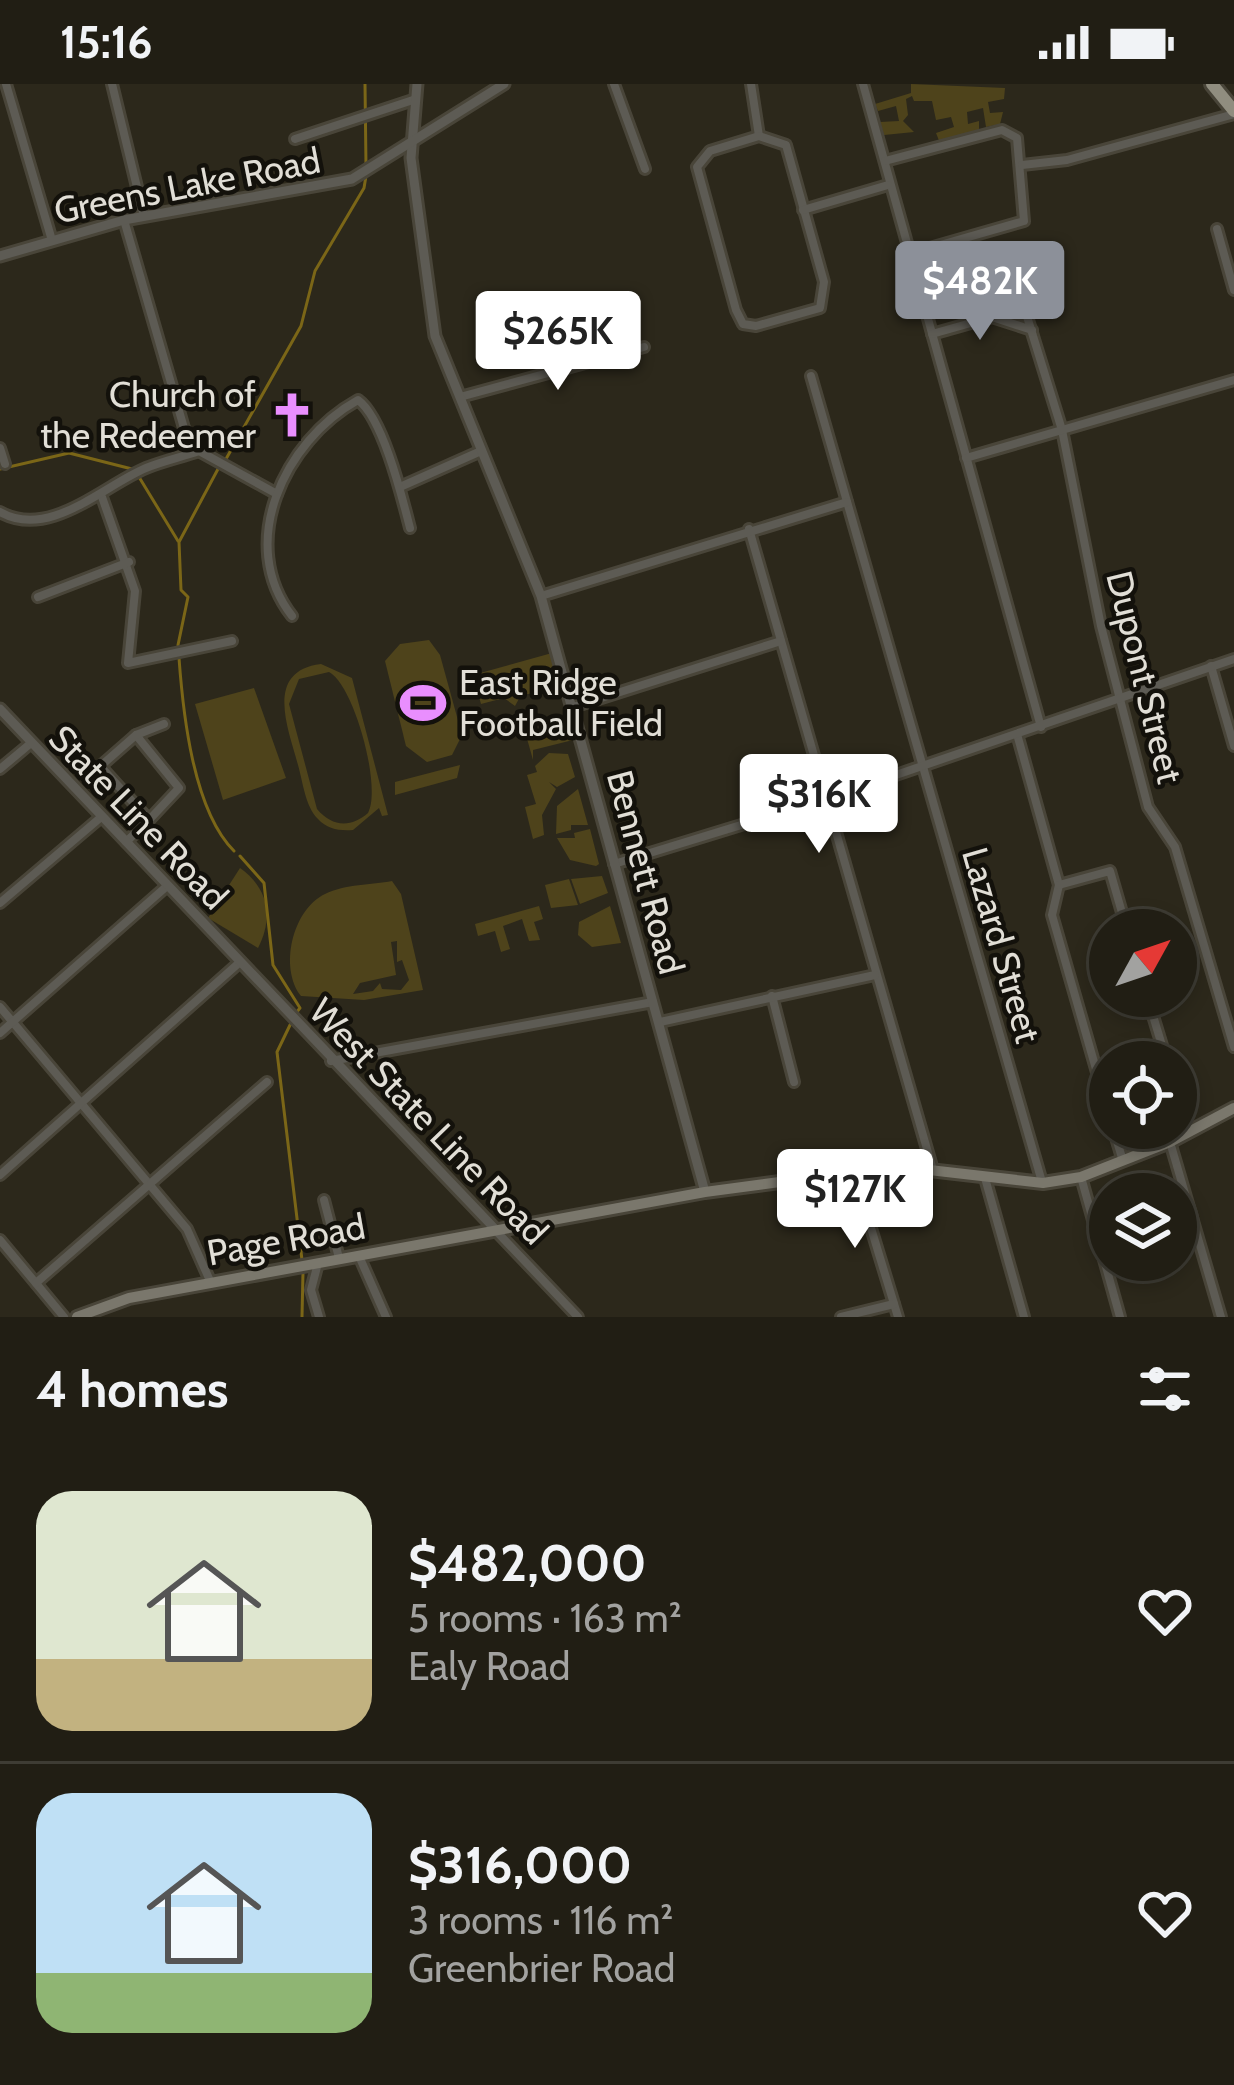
<!DOCTYPE html>
<meta charset="utf-8">
<style>
:root{--surface:#211e14;--page:#29271d;--text:#f1f3f6;--muted:#a2a2a0;--line:#3e3c34;--accent:#8c9099}
body{margin:0;font-family:Cabin,sans-serif;background:var(--page);color:var(--text);height:100vh;display:flex;flex-direction:column;font-size:45px;white-space:nowrap}
*{box-sizing:border-box;margin:0}
p{font-size:39px;color:var(--muted)}
.icon{flex:none;width:66px;height:66px;fill:none;stroke:currentColor;stroke-width:2;stroke-linecap:round;stroke-linejoin:round}
.map{position:relative;height:1233px;overflow:hidden}
.side{display:flex;flex-direction:column;background:var(--surface);flex:1}
.side>*{flex:none}
.needle{width:78px;rotate:50deg}
.tools{position:absolute;left:1089px;top:825px;display:grid;gap:24px}
.tools a{display:grid;place-items:center;width:108px;height:108px;border-radius:50%;background:var(--surface);box-shadow:0 6px 18px #0003,0 0 0 3px var(--line);font-size:60px}
.price{position:absolute;translate:-50% -102px;padding:0 27px;border-radius:12px;background:#fff;color:#222;font-size:39px;line-height:78px;filter:drop-shadow(0 3px 6px #0008)}
.price::after{content:'';position:absolute;left:50%;top:72px;width:36px;height:27px;margin-left:-18px;background:inherit;clip-path:polygon(0 0,100% 0,50% 100%)}
.price.on{background:var(--accent);color:#fff}
ul{padding:0;list-style:none}
li{display:flex;align-items:center;gap:36px;height:300px;padding:0 36px}
li+li{border-top:3px solid var(--line)}
li span{display:grid;place-items:center;flex:none;width:336px;height:240px;border-radius:36px;color:#555}
li>.icon{margin-inline-start:auto}
span .icon{width:144px;height:144px;fill:#fffc;stroke-width:1}
li b{font-size:51px}
h2{display:flex;justify-content:space-between;align-items:center;height:144px;padding:0 36px;font-size:51px}
.status{display:flex;justify-content:space-between;align-items:center;height:84px;padding:0 60px;background:var(--surface);direction:ltr}
.status svg{height:33px;fill:currentColor}
.map>svg:first-child{display:block}
.green{fill:#4e431b;fill-rule:evenodd}
.lines{fill:none;stroke-linecap:round;stroke-linejoin:round}
.stream{stroke:#7b6617;stroke-width:3}
.minor-casing{stroke:#494539;stroke-width:14}
.tertiary-casing{stroke:#494539;stroke-width:15}
.secondary-casing{stroke:#494539;stroke-width:16}
.primary-casing{stroke:#494539;stroke-width:18}
.minor{stroke:#5d5b54;stroke-width:8}
.tertiary{stroke:#5d5b54;stroke-width:9}
.secondary{stroke:#7a776c;stroke-width:10}
.primary{stroke:#908d7f;stroke-width:12}
.labels{text-anchor:middle;dominant-baseline:central;stroke-width:9;stroke-linejoin:round;paint-order:stroke}
.street-label{font-size:36px;fill:#e1ded6;stroke:#13110b}
.poi-label{font-size:36px;fill:#e1ded6;stroke:#13110b;text-anchor:end}
</style>
<div class="status"><b>15:16</b><svg viewBox="0 0 49 12"><path d="M0 12V9h3v3zM5 12V6h3v6zM10 12V3h3v9zM15 12V0h3v12zM26 1h20v11H26zM47 4h2v5h-2z"/></svg></div>
<div class="map">
<svg width="1234" height="1233" viewBox="0 0 1234 1233">
<rect width="100%" height="100%" fill="#2c281b"/>
<g class="green">
<polygon points="911,0 1005,4 1004,15 988,18 990,29 1003,28 1000,40 986,43 983,24 967,28 968,40 979,37 979,46 940,59 936,49 954,43 951,33 936,36 932,17 914,17 912,12 906,15 908,31 903,37 914,48 884,51 880,38 899,37 896,22 878,27 875,20 911,9"/>
<polygon points="429,556 440,571 462,651 452,671 427,678 406,662 385,577 400,560"/>
<polygon points="552,569 563,605 521,611 515,622 504,614 481,620 473,591"/>
<path d="M321,580L352,594L388,731L382,732L379,724L353,746C339,747 327,745 318,735C305,722 303,698 298,681C288,644 264,587 321,580ZM329,588C354,601 382,703 368,729C351,744 332,743 317,725L289,620L299,595Z"/>
<polygon points="254,604 286,694 223,716 195,620"/>
<polygon points="567,633 577,655 533,666 533,676 526,651 547,647"/>
<polygon points="549,669 568,670 575,693 557,703 549,698 556,705 542,731 544,751 533,755 525,723 536,720 527,691 537,688 535,682"/>
<polygon points="460,681 457,694 395,711 395,698"/>
<polygon points="578,705 588,741 571,741 571,746 556,750 557,722"/>
<polygon points="590,745 599,780 596,782 570,776 557,754 575,754 574,749"/>
<path d="M240,784C268,804 274,833 258,864L208,834Z"/>
<polygon points="602,792 608,809 580,820 571,795"/>
<polygon points="569,795 578,821 551,824 545,801"/>
<path d="M392,797L401,810L423,906L364,916L301,912C279,884 292,826 325,810C345,800 372,801 392,797ZM397,857V878L402,876L409,896L401,906L382,905L380,899L373,907L353,910L360,899L396,891L391,858Z"/>
<polygon points="539,822 543,835 534,838 540,856 529,857 522,835 503,842 510,865 501,868 495,847 478,852 475,840"/>
<polygon points="610,822 621,859 592,863 578,851 579,838"/>
</g>
<g class="lines">
<g class="stream">
<polyline points="365,0 366,82"/>
<polyline points="226,375 301,242 315,187 364,104 366,92"/>
<polyline points="0,385 69,369 132,385"/>
<polyline points="139,393 178,457"/>
<polyline points="178,561 188,513 181,506 179,458 218,385"/>
<path d="M179,574C183,629 193,726 234,767"/>
<polyline points="240,772 264,799 273,881 300,924 296,929"/>
<polyline points="291,939 277,968 302,1176"/>
<polyline points="302,1233 303,1188"/>
</g>
<g class="minor-casing">
<g id="minor">
<polyline points="6,0 51,153"/>
<polyline points="112,0 144,132"/>
<polyline points="614,0 645,85"/>
<polyline points="751,0 759,52"/>
<polyline points="863,0 1041,643"/>
<polygon points="759,52 786,61 824,198 820,224 756,242 743,240 736,226 697,83 710,67"/>
<polyline points="295,55 416,15"/>
<polyline points="885,77 1002,46 1017,54 1024,137 909,170"/>
<polyline points="1022,81 1067,76 1234,30"/>
<polyline points="803,126 888,101"/>
<polyline points="124,136 184,344 199,367 277,410"/>
<polyline points="1217,145 1234,206"/>
<polyline points="1025,226 1062,346 1101,542 1148,723 1175,763 1234,963"/>
<polyline points="932,250 992,233 1032,246"/>
<polyline points="811,292 1042,1098"/>
<polyline points="460,313 644,263"/>
<polyline points="0,364 5,380"/>
<polyline points="966,374 1234,296"/>
<polyline points="400,403 481,367"/>
<polyline points="102,413 135,507 128,579 232,557"/>
<path d="M0,428C49,456 103,402 146,384C163,377 182,373 199,367"/>
<polyline points="749,445 933,1086"/>
<polyline points="541,512 847,418"/>
<polyline points="38,513 129,478"/>
<path d="M292,532C236,460 284,357 358,316C383,334 402,413 410,444"/>
<polyline points="1211,582 1234,662"/>
<polyline points="573,623 781,557"/>
<polyline points="1017,650 1059,801 1052,831 1110,1034"/>
<polyline points="101,683 149,736 179,704 136,651"/>
<polyline points="0,685 31,659"/>
<polyline points="87,694 136,651 164,640"/>
<polyline points="126,758 149,736"/>
<polyline points="614,780 826,715 1234,575"/>
<polyline points="1059,801 1110,787 1127,846"/>
<polyline points="0,819 100,734"/>
<polyline points="772,912 794,998"/>
<polyline points="1147,912 1167,978"/>
<polyline points="0,923 187,1145 211,1199"/>
<polyline points="660,938 875,891"/>
<polyline points="0,949 167,802"/>
<polyline points="331,977 653,918"/>
<polyline points="1176,1009 1188,1049"/>
<polyline points="1113,1044 1123,1077"/>
<polyline points="1170,1058 1221,1233"/>
<polyline points="854,1088 898,1233"/>
<polyline points="0,1091 240,878"/>
<polyline points="1081,1093 1120,1233"/>
<polyline points="985,1094 1024,1233"/>
<polyline points="324,1116 339,1174"/>
<polyline points="497,1148 578,1233"/>
<polyline points="0,1156 64,1233"/>
<polyline points="359,1172 386,1233"/>
<polyline points="318,1179 311,1206 319,1233"/>
<polyline points="36,1199 267,998"/>
<polyline points="841,1233 894,1220"/>
</g>
</g>
<g class="tertiary-casing">
<g id="tertiary">
<polyline points="417,0 411,74 435,252 541,512 705,1108"/>
<polyline points="0,172 124,136 352,95 504,0"/>
<polyline points="0,625 496,1146"/>
</g>
</g>
<g class="secondary-casing">
<polyline id="secondary" points="77,1233 129,1214 705,1108 854,1088 903,1083 1043,1099 1081,1093 1170,1058 1234,1024"/>
</g>
<g class="primary-casing">
<polyline id="primary" points="1212,0 1234,27"/>
</g>
<use href="#minor" class="minor"/>
<use href="#tertiary" class="tertiary"/>
<use href="#secondary" class="secondary"/>
<use href="#primary" class="primary"/>
</g>
<defs>
<g id="church-bare" transform="scale(3.6)"><path d="M-1.2-6h2.4v3.5h3.3v2.4h-3.3V6h-2.4V-.1h-3.3v-2.4h3.3Z" fill="#e98efe" stroke="#13110b" stroke-width="2.5" paint-order="stroke"/></g>
<g id="stadium-bare" transform="scale(3.6)"><path d="M0-5a6.5 5 0 1 0 0 10a6.5 5 0 1 0 0-10ZM-3.5-1.8h7v3.6h-7Z" fill="#e98efe" stroke="#13110b" stroke-width="2.5" paint-order="stroke"/></g>
</defs>
<g fill-rule="evenodd">
<use href="#church-bare" x="292" y="331"/>
<use href="#stadium-bare" x="423" y="619"/>
</g>
<g class="labels">
<g class="street-label">
<text transform="translate(187 101) rotate(-11)">Greens Lake Road</text>
<text transform="translate(1145 593) rotate(76)">Dupont Street</text>
<text transform="translate(139 733) rotate(46)">State Line Road</text>
<text transform="translate(646 788) rotate(75)">Bennett Road</text>
<text transform="translate(1002 861) rotate(74)">Lazard Street</text>
<text transform="translate(429 1037) rotate(46)">West State Line Road</text>
<text transform="translate(286 1155) rotate(-10)">Page Road</text>
</g>
<g class="poi-label">
<text x="256" y="310">Church of<tspan x="256" dy="41">the Redeemer</tspan></text>
<text x="459" y="598" text-anchor="start">East Ridge<tspan x="459" dy="41">Football Field</tspan></text>
</g>
</g>
</svg>
<div class="tools">
<a><svg class="needle" viewBox="-14 -14 28 28"><path d="M0-13l5 13h-10z" fill="#e53935"/><path d="M0 13l5-13h-10z" fill="#a2a2a0"/></svg></a>
<a><svg class="icon" aria-label="locate" viewBox="0 0 24 24"><circle cx="12" cy="12" r="6"/><path d="M12 2v4M12 18v4M2 12h4M18 12h4"/></svg></a>
<a><svg class="icon" aria-label="layers" viewBox="0 0 24 24"><path d="M12 4l9 5-9 5-9-5zM3 14l9 5 9-5"/></svg></a>
</div>
<b class="price on" style="left:980px;top:259px">$482K</b>
<b class="price" style="left:558px;top:309px">$265K</b>
<b class="price" style="left:819px;top:772px">$316K</b>
<b class="price" style="left:855px;top:1167px">$127K</b>
</div>
<section class="side">
<h2>4 homes<svg class="icon" aria-label="filters" viewBox="0 0 24 24"><path d="M4 7h16M4 17h16"/><circle cx="9" cy="7" r="2"/><circle cx="15" cy="17" r="2"/></svg></h2>
<ul>
<li><span style="background:linear-gradient(#dfe7d0 70%,#c2b280 0)"><svg class="icon" aria-label="home" viewBox="0 0 24 24"><path d="M3 11l9-7 9 7M6 9v11h12V9"/></svg></span><div><b>$482,000</b><p>5 rooms · 163 m²</p><p>Ealy Road</p></div><svg class="icon" aria-label="heart" viewBox="0 0 24 24"><path d="M12 20l-8-8c-3-5 5-10 8-4 3-6 11-1 8 4z"/></svg></li>
<li><span style="background:linear-gradient(#bfe0f5 75%,#8fb573 0)"><svg class="icon" aria-label="home" viewBox="0 0 24 24"><path d="M3 11l9-7 9 7M6 9v11h12V9"/></svg></span><div><b>$316,000</b><p>3 rooms · 116 m²</p><p>Greenbrier Road</p></div><svg class="icon" aria-label="heart" viewBox="0 0 24 24"><path d="M12 20l-8-8c-3-5 5-10 8-4 3-6 11-1 8 4z"/></svg></li>
</ul>
</section>
